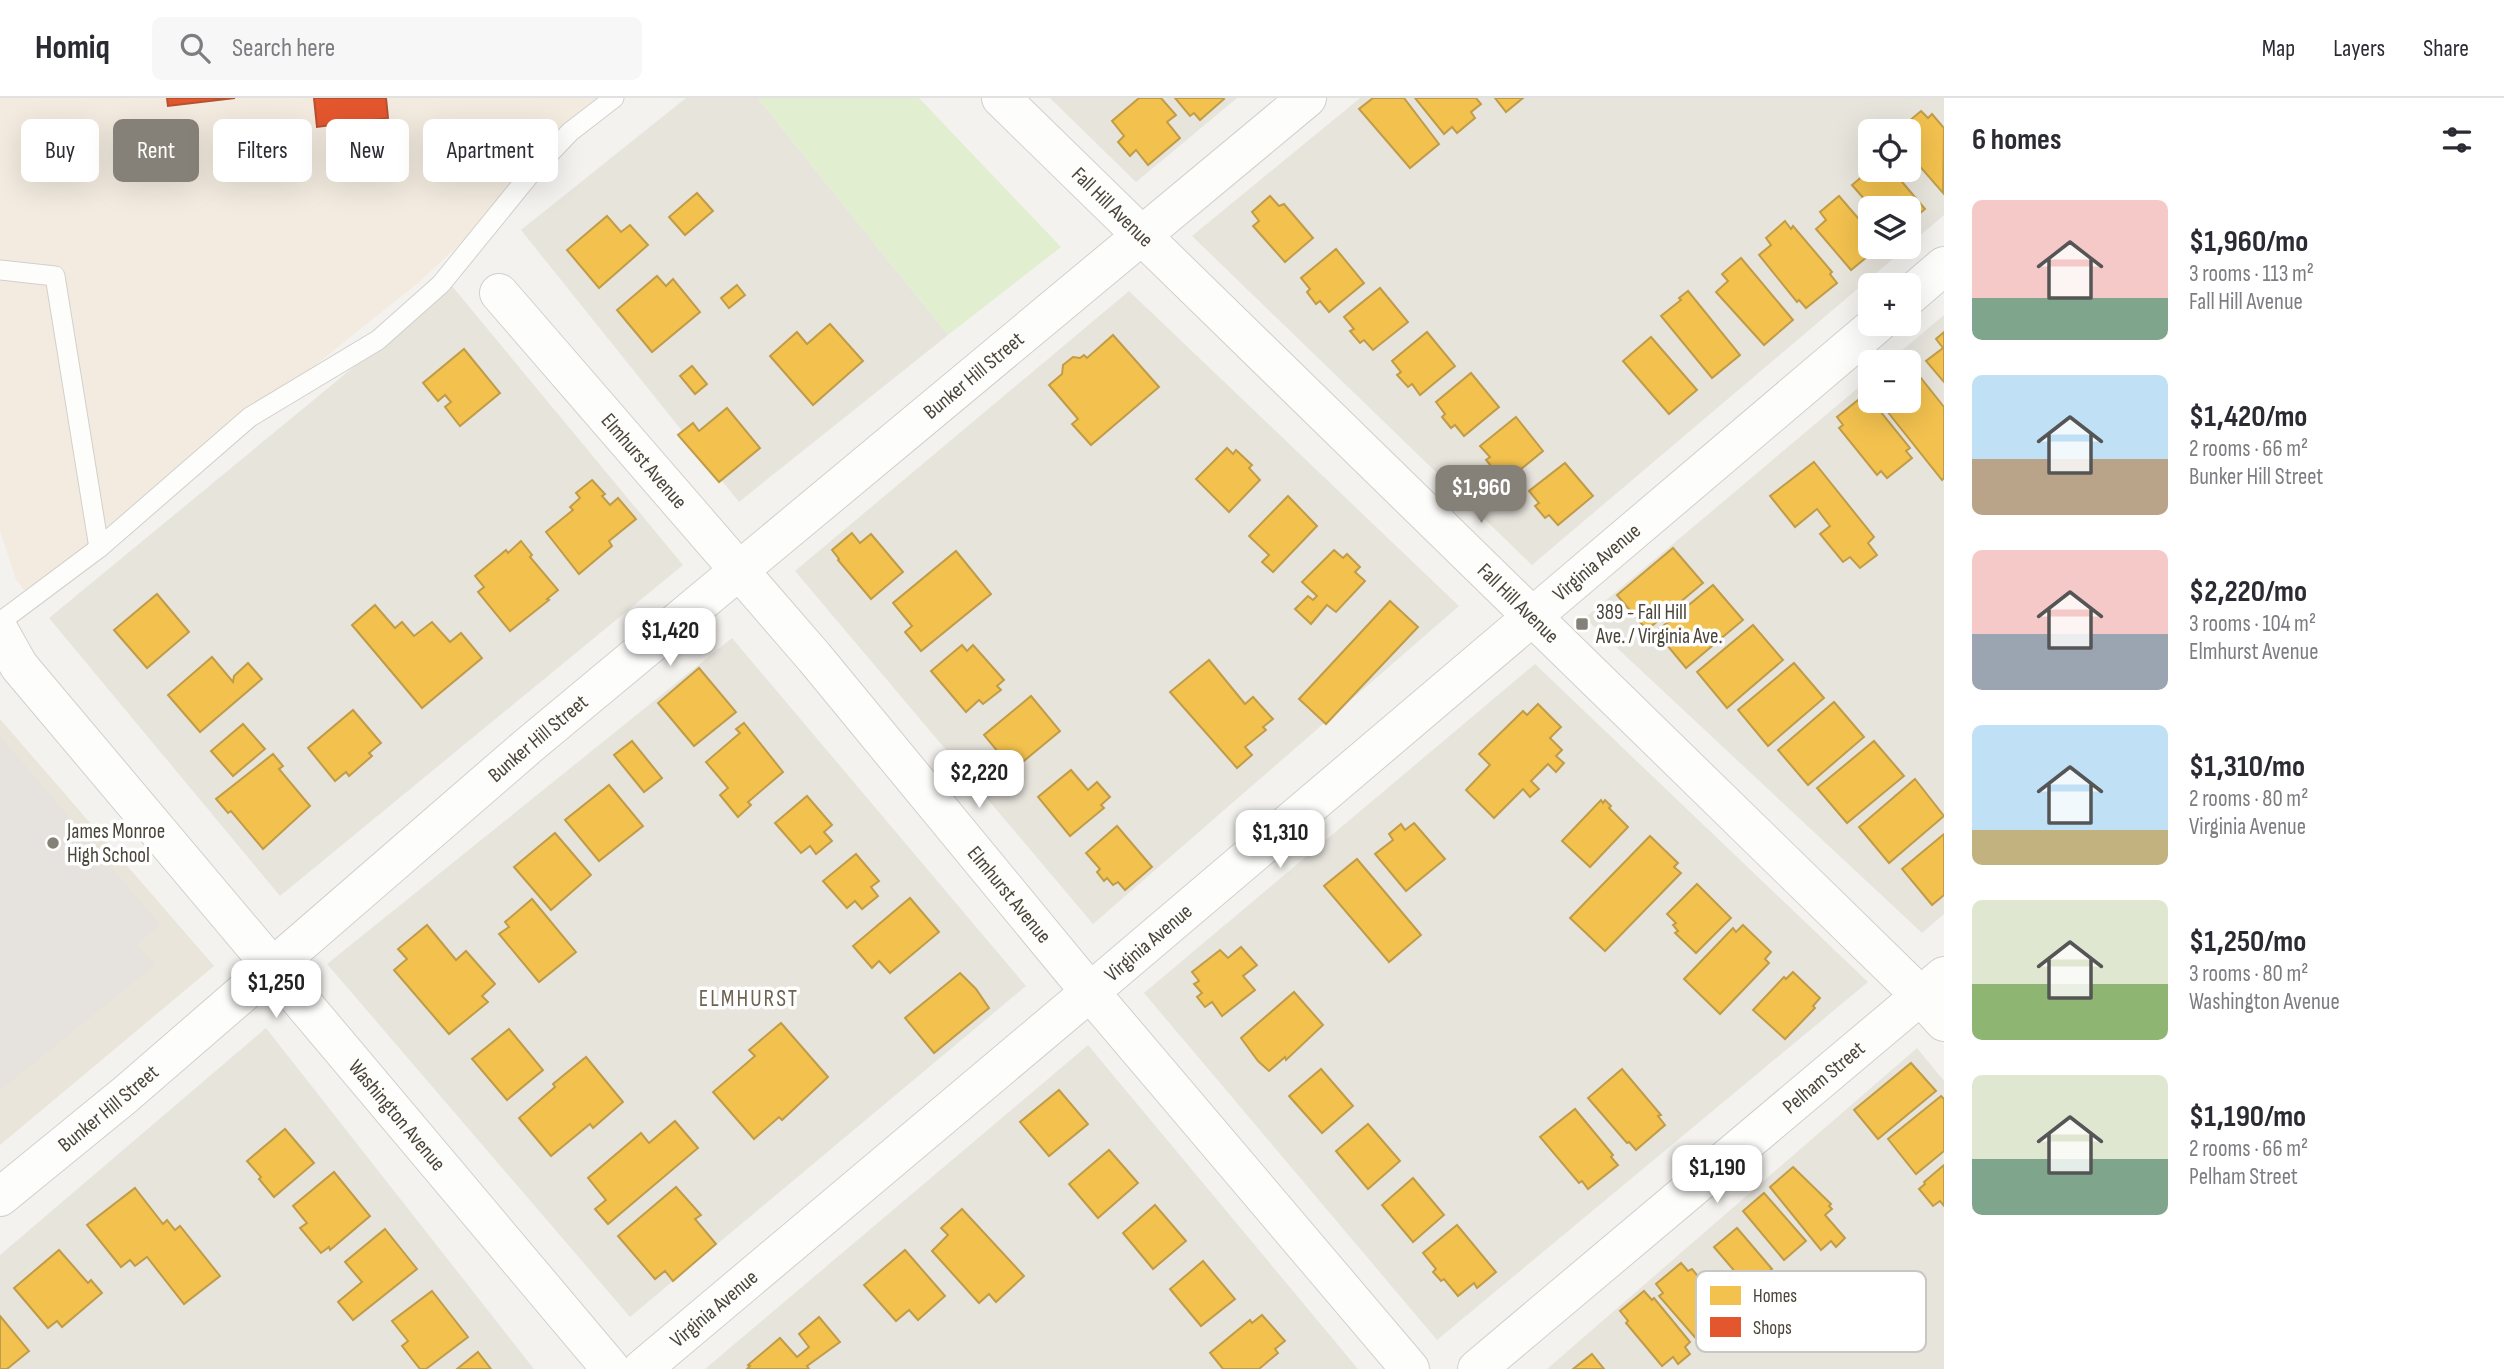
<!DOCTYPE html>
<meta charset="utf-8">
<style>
:root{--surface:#fff;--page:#f7f7f7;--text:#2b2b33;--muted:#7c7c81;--line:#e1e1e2;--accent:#868178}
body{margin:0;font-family:"Sofia Sans Condensed",sans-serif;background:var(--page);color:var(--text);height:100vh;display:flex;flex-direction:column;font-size:26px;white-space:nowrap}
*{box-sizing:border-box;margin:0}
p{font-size:23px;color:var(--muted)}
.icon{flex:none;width:38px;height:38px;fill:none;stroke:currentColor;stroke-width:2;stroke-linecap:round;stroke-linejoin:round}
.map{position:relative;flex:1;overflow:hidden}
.side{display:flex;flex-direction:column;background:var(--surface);width:560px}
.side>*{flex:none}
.top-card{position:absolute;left:21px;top:21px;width:665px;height:63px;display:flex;gap:14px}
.tools{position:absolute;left:1858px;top:21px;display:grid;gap:14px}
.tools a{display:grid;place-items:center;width:63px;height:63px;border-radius:10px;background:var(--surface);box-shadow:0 7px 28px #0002;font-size:35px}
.price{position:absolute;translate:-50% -60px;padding:0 16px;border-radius:14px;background:#fff;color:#222;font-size:23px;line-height:46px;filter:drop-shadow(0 2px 4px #0008)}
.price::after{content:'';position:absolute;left:50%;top:42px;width:21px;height:16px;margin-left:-10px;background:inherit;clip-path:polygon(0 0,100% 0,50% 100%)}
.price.current{background:var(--accent);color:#fff}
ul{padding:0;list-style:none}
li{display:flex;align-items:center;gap:21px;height:175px;padding:0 28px}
li span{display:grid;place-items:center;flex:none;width:196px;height:140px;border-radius:10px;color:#555}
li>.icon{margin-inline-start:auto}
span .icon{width:84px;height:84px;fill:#fffc;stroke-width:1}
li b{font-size:30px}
h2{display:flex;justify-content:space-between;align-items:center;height:84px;padding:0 28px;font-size:30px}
.tag{padding:0 24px;border-radius:10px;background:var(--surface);box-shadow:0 7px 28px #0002;font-size:24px;line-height:63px}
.tag.current{background:var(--accent);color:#fff}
header{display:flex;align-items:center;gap:42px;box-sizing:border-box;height:98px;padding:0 35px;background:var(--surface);border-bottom:2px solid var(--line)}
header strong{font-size:33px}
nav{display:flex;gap:38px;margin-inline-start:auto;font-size:24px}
.search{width:490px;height:63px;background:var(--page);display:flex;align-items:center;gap:18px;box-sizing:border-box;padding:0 24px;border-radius:10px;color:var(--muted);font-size:26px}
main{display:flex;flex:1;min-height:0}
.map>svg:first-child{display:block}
.residential{fill:#e7e4dc;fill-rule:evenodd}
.commercial{fill:#f3ebdf}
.education{fill:#eae5da}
.green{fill:#e1eecf}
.parking{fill:#e6e3df}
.homes{fill:#f2c14e;stroke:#c09c48;stroke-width:2}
.shops{fill:#e4572e;stroke:#b65131;stroke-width:2}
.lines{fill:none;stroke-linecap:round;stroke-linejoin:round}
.service-casing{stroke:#d2d0cb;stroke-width:21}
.minor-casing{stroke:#d2d0cb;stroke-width:40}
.tertiary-casing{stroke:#d2d0cb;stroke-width:40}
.service{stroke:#fdfdfc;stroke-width:19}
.minor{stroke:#fdfdfc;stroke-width:38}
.tertiary{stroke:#fdfdfc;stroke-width:38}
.poi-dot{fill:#868178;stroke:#fff;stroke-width:2.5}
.labels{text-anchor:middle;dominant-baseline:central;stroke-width:7;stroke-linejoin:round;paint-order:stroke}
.street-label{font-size:21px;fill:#4b4439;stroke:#fff}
.poi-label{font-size:21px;fill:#4b4439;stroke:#fff;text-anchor:start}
.neighbourhood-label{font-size:23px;letter-spacing:2px;fill:#6e6250;stroke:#fff}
.key{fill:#fff;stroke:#c9c7c4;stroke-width:2}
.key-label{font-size:19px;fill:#4b4439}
</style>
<header>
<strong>Homiq</strong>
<div class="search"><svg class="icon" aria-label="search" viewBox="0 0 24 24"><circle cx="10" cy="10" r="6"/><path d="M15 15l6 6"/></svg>Search here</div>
<nav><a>Map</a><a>Layers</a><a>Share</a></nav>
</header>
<main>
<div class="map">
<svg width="1944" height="1271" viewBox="0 0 1944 1271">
<rect width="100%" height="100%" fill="#f4f2ee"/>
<g class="residential">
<polygon points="686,0 758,0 948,237 739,404 521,132"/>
<polygon points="1050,0 1237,0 1136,84"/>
<path d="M1360,0H1944V117L1909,147V110H1871V149H1907L1532,467L1192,138ZM1871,33H1909V72H1871Z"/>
<polygon points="452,188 683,467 280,798 49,520"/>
<polygon points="1129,193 1459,508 1093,826 795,473"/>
<polygon points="1944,217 1944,816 1922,835 1585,520 1871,279 1871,303 1909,303 1909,264 1888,264"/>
<polygon points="732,540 1026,888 630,1219 327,866"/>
<polygon points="1535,566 1868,884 1437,1242 1144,895"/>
<polygon points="266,930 534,1271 0,1271 0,1157"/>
<polygon points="1088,947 1358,1271 705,1271"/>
<polygon points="1917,950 1944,983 1944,1271 1547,1271"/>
</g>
<polygon class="commercial" points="0,0 617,0 418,185 28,497 16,482 0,433"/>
<polygon class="education" points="0,621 214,868 0,1047"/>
<polygon class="green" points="758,0 919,0 1061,149 948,237"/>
<polygon class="parking" points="0,638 160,827 137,847 155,867 0,992"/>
<g class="homes">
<polygon points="1139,0 1161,0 1176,17 1167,24 1180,40 1148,67 1136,52 1130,58 1118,44 1124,38 1112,23"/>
<polygon points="1175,0 1223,0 1224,1 1200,22 1194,15 1190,18"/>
<polygon points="1373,0 1404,0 1439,46 1410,70 1359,11"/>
<polygon points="1415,0 1476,0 1481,6 1471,14 1475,20 1457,35 1452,29 1444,36"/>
<polygon points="1495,0 1523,0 1506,14"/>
<polygon points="1921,13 1928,20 1932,16 1944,30 1943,95 1909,56 1909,33 1902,29"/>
<polygon points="1871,71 1892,72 1925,111 1909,125 1909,110 1872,110 1852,87"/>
<polygon points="697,95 713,113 685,137 669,119"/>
<polygon points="1270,98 1279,108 1284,106 1313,140 1285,164 1253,128 1259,123 1252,114"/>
<polygon points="1839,98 1871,135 1871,149 1879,149 1851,172 1816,131 1826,122 1820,114"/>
<polygon points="607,118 621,134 630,127 648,147 599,190 567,152"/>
<polygon points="1785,123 1791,131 1793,128 1832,174 1830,176 1837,185 1806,210 1799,202 1797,204 1759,157 1771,147 1766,140"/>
<polygon points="1336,151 1364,185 1329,214 1320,203 1316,206 1307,194 1310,191 1301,180"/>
<polygon points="1741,160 1793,222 1764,247 1716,194 1728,183 1722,176"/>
<polygon points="657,178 666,188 673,181 700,214 652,254 617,212"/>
<polygon points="737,187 745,197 729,210 721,200"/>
<polygon points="1380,190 1408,224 1373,252 1364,242 1360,245 1350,233 1354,231 1344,219"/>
<polygon points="1688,193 1740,257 1712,280 1661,218 1681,202 1679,200"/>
<polygon points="830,226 863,263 813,307 770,258 797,234 807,246"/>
<polygon points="1427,234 1455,268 1420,297 1412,286 1408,289 1397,277 1401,274 1392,263"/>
<polygon points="1944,234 1944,284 1926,263 1943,250 1936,241"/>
<polygon points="1113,237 1159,289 1091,347 1072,326 1078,321 1049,287 1062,276 1063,267 1073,259 1080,260 1084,257 1087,260"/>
<polygon points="1651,239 1697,292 1669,316 1623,263"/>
<polygon points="464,251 500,295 460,328 445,309 451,304 445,297 438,303 423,285"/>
<polygon points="692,268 707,286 695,296 680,278"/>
<polygon points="1913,270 1944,309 1944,380 1942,382 1879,303 1909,303 1909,272"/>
<polygon points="1471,275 1499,309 1464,338 1455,327 1451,330 1442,319 1445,316 1436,304"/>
<polygon points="1863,298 1869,306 1872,303 1910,350 1906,353 1912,360 1887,380 1881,373 1877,377 1839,330 1843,327 1837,319"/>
<polygon points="727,310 760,350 719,384 678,337 693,325 699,333"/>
<polygon points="1516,319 1543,353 1509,381 1500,371 1496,374 1486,362 1490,359 1480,348"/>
<polygon points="1227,350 1233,356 1236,352 1252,367 1249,370 1260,382 1229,414 1196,381"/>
<polygon points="1814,364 1874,439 1868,445 1877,457 1860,470 1850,459 1843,464 1820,436 1830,428 1817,411 1795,429 1770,398"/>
<polygon points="1565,365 1593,398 1558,427 1549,417 1545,420 1535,408 1539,405 1529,393"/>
<polygon points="592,382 605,396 602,398 610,407 618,400 636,421 609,443 612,448 579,476 546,434 573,412 570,409 580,400 576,395"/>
<polygon points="1288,398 1317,428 1273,474 1262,464 1269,457 1249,438"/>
<polygon points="852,435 860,445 871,436 903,474 871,501 838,462 839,461 832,452"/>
<polygon points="521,443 532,457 530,459 558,492 547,501 549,502 510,533 478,494 484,489 475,478 506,452 508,455"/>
<polygon points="1673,450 1703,485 1647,532 1617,497"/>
<polygon points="1334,452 1343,460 1347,456 1360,469 1355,474 1365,483 1336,514 1327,507 1311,526 1295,511 1308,498 1313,502 1317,498 1302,484"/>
<polygon points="956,453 991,496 921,553 905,534 912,528 893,505"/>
<polygon points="1713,487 1743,522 1686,570 1656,534"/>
<polygon points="157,496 189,534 147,570 114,532"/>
<polygon points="1390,503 1418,529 1326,626 1299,601"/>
<polygon points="375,507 395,530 402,524 414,538 432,524 450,544 461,535 482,560 422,610 352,527"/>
<polygon points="1753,527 1783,562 1727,610 1697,574"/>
<polygon points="962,547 967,553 973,547 1004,582 997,588 1001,592 983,606 979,602 966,614 931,573"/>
<polygon points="212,559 233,584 234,578 248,565 262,581 200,634 168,597"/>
<polygon points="1209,562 1245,606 1253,599 1273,621 1263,629 1266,632 1245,649 1252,657 1237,670 1170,594"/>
<polygon points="1794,565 1824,600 1768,648 1738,612"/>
<polygon points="699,570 736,614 694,648 658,605"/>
<polygon points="1031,598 1060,633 1013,672 984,637"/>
<polygon points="1834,604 1864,639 1808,687 1778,652"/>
<polygon points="1538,606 1561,629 1550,640 1562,652 1556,658 1564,665 1556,674 1548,666 1531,683 1539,691 1530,699 1523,691 1494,720 1466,692 1490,667 1479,656 1523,613 1527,617"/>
<polygon points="353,612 381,645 369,655 372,658 349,678 346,674 335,683 308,650"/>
<polygon points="744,625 783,674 748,704 751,707 738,719 720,697 728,690 706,664 740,635 736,631"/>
<polygon points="243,626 265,651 233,678 211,653"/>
<polygon points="632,643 662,680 644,694 614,657"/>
<polygon points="1874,643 1904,678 1847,725 1817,690"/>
<polygon points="273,656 283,668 279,671 310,708 263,751 231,713 228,715 216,701"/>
<polygon points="1071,672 1088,692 1097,684 1110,699 1101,707 1104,710 1070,738 1038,699"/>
<polygon points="1915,681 1944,718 1889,765 1859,729"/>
<polygon points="609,687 643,728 599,763 565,722"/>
<polygon points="807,698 832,727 824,734 832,743 816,756 810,748 801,755 775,725"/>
<polygon points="1601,702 1603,705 1605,702 1611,708 1609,710 1628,729 1590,769 1562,743"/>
<polygon points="1414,725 1445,761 1406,793 1375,756 1393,742 1389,736 1401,726 1405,732"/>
<polygon points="1117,728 1152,769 1125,792 1118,784 1113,787 1107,780 1104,783 1097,774 1100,771 1086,755"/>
<polygon points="555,735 591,777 551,812 514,769"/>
<polygon points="1944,736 1944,797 1932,807 1902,771"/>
<polygon points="1650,738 1678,765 1674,769 1681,775 1605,853 1570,820"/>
<polygon points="856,756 879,783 871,789 878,798 862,811 855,803 847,810 823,783"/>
<polygon points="1357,761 1421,837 1389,864 1324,788"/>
<polygon points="1697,786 1731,820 1696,855 1675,835 1678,833 1673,827 1676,825 1667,816"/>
<polygon points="910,800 939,834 890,875 879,863 872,870 853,848"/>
<polygon points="532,801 576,854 539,884 499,836 509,829 505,824"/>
<polygon points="427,827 456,862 466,853 495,886 482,898 488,904 449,936 394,872 407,861 398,851"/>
<polygon points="1743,827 1771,854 1765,861 1769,865 1720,916 1684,881 1733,830 1736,834"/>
<polygon points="1241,849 1257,867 1243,878 1255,892 1222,918 1212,904 1205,909 1197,899 1202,895 1194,886 1199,883 1192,874 1220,852 1228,860"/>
<polygon points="1793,874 1820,900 1813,908 1815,910 1785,941 1753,912 1784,879 1786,881"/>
<polygon points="960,875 976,891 989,910 934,955 905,920"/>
<polygon points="1294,894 1323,927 1286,962 1285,959 1269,973 1258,963 1241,940"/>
<polygon points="781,925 828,979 782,1022 779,1019 754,1041 713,994 755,958 749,952"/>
<polygon points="509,931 543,972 507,1002 472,961"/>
<polygon points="586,959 623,1004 593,1030 590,1026 551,1058 519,1020 555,989 553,986"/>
<polygon points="1911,965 1936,993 1878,1041 1854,1012"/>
<polygon points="1321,971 1353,1008 1322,1035 1289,998"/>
<polygon points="1622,971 1661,1017 1658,1018 1665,1027 1636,1052 1629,1044 1627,1045 1588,1000"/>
<polygon points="1059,992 1088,1026 1049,1058 1020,1024"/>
<polygon points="1941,998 1944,1001 1944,1053 1916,1076 1888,1041"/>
<polygon points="1575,1011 1613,1057 1611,1059 1618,1067 1588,1091 1582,1083 1579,1085 1540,1039"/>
<polygon points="675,1023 698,1050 608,1126 595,1111 606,1102 588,1080 641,1035 649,1045"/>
<polygon points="1368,1026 1400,1063 1368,1091 1336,1053"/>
<polygon points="285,1031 314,1065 274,1099 259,1081 261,1079 247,1063"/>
<polygon points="1109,1052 1138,1085 1098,1120 1069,1086"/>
<polygon points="1944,1067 1944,1108 1940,1103 1933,1108 1919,1091 1925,1086 1924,1084"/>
<polygon points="1793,1069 1831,1106 1829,1108 1832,1111 1825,1117 1845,1140 1836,1149 1831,1143 1821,1152 1770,1089"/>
<polygon points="334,1074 370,1118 330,1152 329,1149 321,1155 300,1130 307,1125 293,1108"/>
<polygon points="1413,1080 1444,1117 1413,1144 1382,1107"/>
<polygon points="676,1089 701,1117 695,1121 716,1146 673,1183 665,1173 655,1181 618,1138"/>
<polygon points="135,1090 163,1126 167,1122 175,1132 180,1128 220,1178 184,1206 147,1159 135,1168 130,1162 121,1169 87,1127"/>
<polygon points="1764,1095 1806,1143 1784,1162 1743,1113"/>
<polygon points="1155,1107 1186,1143 1153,1171 1123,1135"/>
<polygon points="962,1111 1024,1178 996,1204 989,1196 979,1205 932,1153 948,1137 941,1130"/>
<polygon points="1457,1127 1496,1174 1477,1190 1474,1185 1458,1198 1444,1181 1441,1183 1433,1174 1436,1171 1423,1155"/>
<polygon points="1737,1130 1772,1171 1749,1190 1714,1149"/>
<polygon points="385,1131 417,1171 353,1222 338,1204 362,1184 345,1164"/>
<polygon points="59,1152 88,1185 91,1182 102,1195 62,1229 57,1223 48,1230 14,1190"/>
<polygon points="905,1152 945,1198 918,1222 909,1212 896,1223 864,1187"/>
<polygon points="1203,1163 1235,1201 1201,1228 1170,1191"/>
<polygon points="1681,1165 1688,1173 1692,1171 1716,1200 1723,1194 1745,1220 1706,1252 1659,1198 1663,1195 1656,1186"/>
<polygon points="432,1193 468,1239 426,1271 420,1271 402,1248 408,1243 392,1223"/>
<polygon points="1644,1193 1652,1202 1654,1200 1690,1244 1685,1249 1690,1256 1678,1266 1673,1259 1662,1268 1626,1225 1628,1223 1620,1213"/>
<polygon points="1262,1217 1285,1243 1275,1251 1278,1255 1259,1271 1223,1271 1210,1255 1250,1222 1252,1225"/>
<polygon points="0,1218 29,1253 7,1271 0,1271"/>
<polygon points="819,1219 840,1244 807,1268 809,1271 747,1271 750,1268 748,1267 780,1240 797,1259 809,1249 799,1236"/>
<polygon points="478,1254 491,1271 457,1271"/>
<polygon points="1592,1256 1604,1271 1573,1271"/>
</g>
<g class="shops">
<polygon points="167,0 235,0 168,8"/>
<polygon points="314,0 386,0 388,20 317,29"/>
</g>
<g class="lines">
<g class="service-casing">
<g id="service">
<polyline points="0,172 55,178 99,450 250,319 378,242 441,186 532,74 570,34 614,0"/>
<polyline points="0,524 99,450"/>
</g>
</g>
<g class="minor-casing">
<g id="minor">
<path id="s1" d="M499,195L814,559L1090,894L1410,1271"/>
<polyline points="1909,198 1944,168"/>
<path id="s2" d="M0,1099L125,997L528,648L1307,0"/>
<path id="s3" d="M642,1271L1090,894L1877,226"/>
<path id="s4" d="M1477,1271L1944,878"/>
</g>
</g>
<g class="tertiary-casing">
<g id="tertiary">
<path id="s5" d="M1001,0L1920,897L1944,924"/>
<path id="s6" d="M0,534L19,568L611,1271"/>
</g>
</g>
<use href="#service" class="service"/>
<use href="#minor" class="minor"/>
<use href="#tertiary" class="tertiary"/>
</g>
<g class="poi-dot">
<rect x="1575" y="519" width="14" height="14" rx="3.5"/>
<circle cx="53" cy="745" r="7"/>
</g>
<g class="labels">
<g class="street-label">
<text stroke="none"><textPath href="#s5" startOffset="156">Fall Hill Avenue</textPath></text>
<text stroke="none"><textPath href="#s2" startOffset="1274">Bunker Hill Street</textPath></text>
<text stroke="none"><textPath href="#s1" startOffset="222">Elmhurst Avenue</textPath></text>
<text stroke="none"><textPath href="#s3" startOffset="1250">Virginia Avenue</textPath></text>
<text stroke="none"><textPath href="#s5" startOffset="723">Fall Hill Avenue</textPath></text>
<text stroke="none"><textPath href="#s2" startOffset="707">Bunker Hill Street</textPath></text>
<text stroke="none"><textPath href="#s1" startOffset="789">Elmhurst Avenue</textPath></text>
<text stroke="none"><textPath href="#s3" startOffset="662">Virginia Avenue</textPath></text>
<text stroke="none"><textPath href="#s4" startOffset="453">Pelham Street</textPath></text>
<text stroke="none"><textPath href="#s2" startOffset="140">Bunker Hill Street</textPath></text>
<text stroke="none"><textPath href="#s6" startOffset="626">Washington Avenue</textPath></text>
<text stroke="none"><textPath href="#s3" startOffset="94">Virginia Avenue</textPath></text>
</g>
<g class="poi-label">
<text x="1596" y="514">389 - Fall Hill<tspan x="1596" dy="24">Ave. / Virginia Ave.</tspan></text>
<text x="67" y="733">James Monroe<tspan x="67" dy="24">High School</tspan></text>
</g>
<g class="neighbourhood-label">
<text x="749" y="901">ELMHURST</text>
</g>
</g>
<rect x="1696" y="1173" width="230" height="81" rx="10" class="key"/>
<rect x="1710" y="1188" width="31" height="19" fill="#f2c14e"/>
<rect x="1710" y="1219" width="31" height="20" fill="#e4572e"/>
<g class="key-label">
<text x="1753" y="1204">Homes</text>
<text x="1753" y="1236">Shops</text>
</g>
</svg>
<div class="tools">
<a><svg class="icon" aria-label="locate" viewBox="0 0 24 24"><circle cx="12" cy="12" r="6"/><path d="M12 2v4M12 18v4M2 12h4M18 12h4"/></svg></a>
<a><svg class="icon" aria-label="layers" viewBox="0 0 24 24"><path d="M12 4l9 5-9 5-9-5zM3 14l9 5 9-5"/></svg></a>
<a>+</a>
<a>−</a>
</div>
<b class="price current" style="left:1481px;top:427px">$1,960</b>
<b class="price" style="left:670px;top:570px">$1,420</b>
<b class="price" style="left:979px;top:712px">$2,220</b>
<b class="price" style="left:1280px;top:772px">$1,310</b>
<b class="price" style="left:276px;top:922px">$1,250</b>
<b class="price" style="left:1717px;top:1107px">$1,190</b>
<div class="top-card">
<a class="tag">Buy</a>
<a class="tag current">Rent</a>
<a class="tag">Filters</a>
<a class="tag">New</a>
<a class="tag">Apartment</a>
</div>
</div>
<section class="side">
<h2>6 homes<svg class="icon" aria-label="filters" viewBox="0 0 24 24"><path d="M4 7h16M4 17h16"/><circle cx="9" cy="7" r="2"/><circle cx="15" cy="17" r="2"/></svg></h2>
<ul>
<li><span style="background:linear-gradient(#f6c9c9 70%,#7fa58c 0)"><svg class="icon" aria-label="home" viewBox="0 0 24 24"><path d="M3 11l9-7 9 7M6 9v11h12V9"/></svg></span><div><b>$1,960/mo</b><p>3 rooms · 113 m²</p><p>Fall Hill Avenue</p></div></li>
<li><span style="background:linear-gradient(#bfe0f5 60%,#b9a48a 0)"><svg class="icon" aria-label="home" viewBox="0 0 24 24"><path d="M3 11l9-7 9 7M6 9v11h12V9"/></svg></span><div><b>$1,420/mo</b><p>2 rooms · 66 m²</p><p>Bunker Hill Street</p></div></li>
<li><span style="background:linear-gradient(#f6c9c9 60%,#9aa5b1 0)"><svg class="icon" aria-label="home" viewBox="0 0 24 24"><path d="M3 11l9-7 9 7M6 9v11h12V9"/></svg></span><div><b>$2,220/mo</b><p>3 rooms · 104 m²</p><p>Elmhurst Avenue</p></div></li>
<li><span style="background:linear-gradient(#bfe0f5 75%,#c2b280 0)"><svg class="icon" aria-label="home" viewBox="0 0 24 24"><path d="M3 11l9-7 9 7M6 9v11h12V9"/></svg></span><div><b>$1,310/mo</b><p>2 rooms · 80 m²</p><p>Virginia Avenue</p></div></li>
<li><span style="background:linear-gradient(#dfe7d0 60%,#8fb573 0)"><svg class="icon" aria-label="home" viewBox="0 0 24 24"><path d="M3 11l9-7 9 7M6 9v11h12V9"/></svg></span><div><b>$1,250/mo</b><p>3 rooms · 80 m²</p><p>Washington Avenue</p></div></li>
<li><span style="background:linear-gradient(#dfe7d0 60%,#7fa58c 0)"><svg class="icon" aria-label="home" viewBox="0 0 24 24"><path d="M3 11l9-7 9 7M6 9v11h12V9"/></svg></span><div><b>$1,190/mo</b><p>2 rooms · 66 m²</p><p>Pelham Street</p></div></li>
</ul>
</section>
</main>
